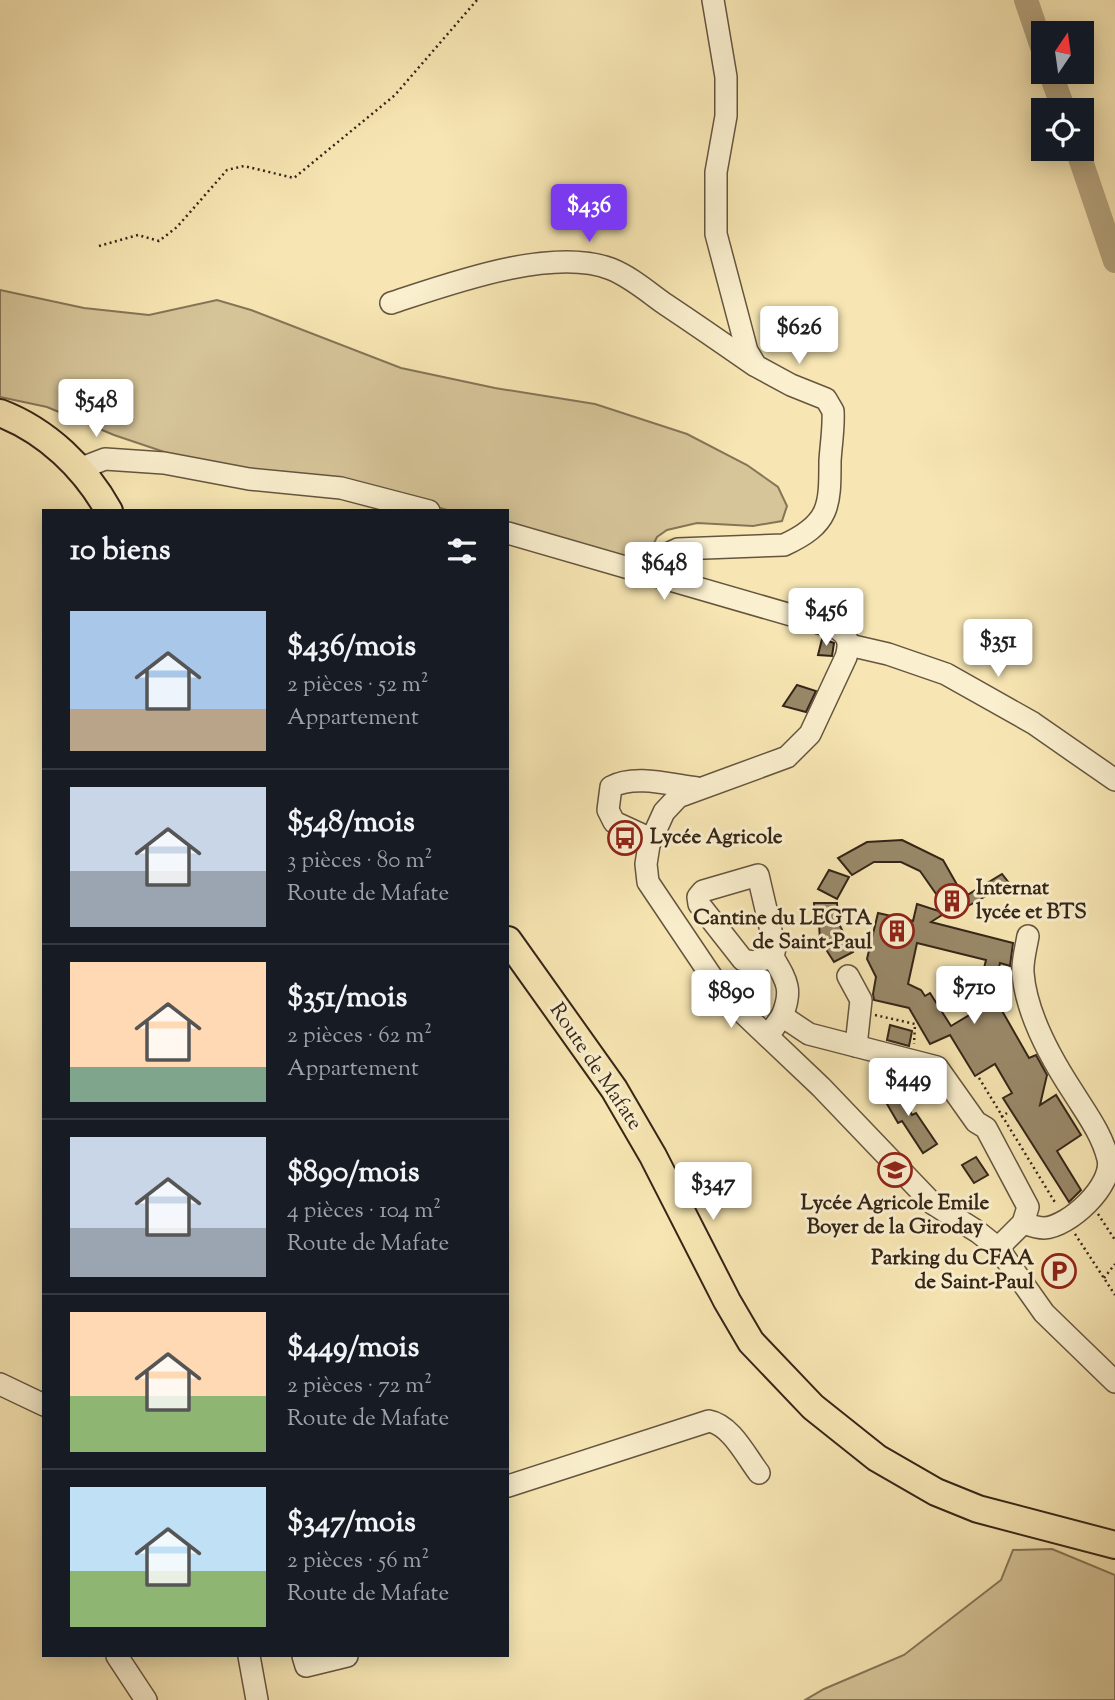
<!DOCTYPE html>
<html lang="fr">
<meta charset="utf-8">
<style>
:root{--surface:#171b24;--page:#242831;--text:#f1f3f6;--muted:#9ea1a6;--line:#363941;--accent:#7c3aed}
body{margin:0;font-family:"Sorts Mill Goudy",serif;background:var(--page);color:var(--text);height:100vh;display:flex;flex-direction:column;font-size:26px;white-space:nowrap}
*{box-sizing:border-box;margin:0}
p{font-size:23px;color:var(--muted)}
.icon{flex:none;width:38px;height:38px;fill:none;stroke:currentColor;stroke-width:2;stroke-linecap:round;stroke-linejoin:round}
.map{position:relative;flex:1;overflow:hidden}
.details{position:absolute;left:42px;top:509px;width:467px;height:1148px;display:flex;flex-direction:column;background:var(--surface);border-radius:0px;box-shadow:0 4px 18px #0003}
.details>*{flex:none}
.needle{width:46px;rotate:13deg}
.tools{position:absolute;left:1031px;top:21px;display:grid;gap:14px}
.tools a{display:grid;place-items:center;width:63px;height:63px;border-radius:0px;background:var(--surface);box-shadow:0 4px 18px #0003;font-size:35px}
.price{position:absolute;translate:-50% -60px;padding:0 16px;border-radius:7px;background:#fff;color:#222;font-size:23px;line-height:46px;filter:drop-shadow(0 2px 4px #0008)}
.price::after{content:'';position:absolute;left:50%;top:42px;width:21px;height:16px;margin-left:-10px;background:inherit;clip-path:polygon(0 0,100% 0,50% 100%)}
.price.active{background:var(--accent);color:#fff}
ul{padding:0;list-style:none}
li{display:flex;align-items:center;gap:21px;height:175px;padding:0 28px}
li+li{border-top:2px solid var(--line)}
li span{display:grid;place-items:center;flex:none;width:196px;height:140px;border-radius:0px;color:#555}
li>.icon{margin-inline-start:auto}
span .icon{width:84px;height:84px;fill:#fffc;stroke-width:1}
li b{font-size:30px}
h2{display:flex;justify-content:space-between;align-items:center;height:84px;padding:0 28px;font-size:30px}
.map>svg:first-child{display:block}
.green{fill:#d6c599;stroke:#857558;stroke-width:2}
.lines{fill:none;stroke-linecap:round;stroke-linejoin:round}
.river{stroke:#b5a47e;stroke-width:24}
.building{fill:#998969;stroke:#342518;stroke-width:2}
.minor-casing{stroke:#65553f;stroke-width:24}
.major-casing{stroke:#342518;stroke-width:30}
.path{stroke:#342518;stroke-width:2.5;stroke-dasharray:2 3.5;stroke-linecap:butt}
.minor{stroke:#faefce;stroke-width:21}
.major{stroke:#f7e6b3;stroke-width:26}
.labels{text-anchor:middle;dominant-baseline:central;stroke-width:6;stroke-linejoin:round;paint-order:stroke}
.poi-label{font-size:21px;font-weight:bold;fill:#342518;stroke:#faefce;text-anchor:start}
.street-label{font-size:21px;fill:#342518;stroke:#faefce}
</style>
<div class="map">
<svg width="1115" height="1700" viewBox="0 0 1115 1700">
<rect width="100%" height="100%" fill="#f7e6b3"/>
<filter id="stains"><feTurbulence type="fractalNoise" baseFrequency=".00286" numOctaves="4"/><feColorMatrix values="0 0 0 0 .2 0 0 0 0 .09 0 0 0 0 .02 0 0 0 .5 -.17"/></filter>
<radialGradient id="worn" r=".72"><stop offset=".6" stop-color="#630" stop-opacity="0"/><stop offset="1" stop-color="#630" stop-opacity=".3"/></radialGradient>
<g class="green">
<polygon points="0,290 84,308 149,315 217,300 251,310 401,368 495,388 595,404 687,434 747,465 778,487 787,506 782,521 753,526 697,523 667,530 657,537 642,567 508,528 508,511 451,511 362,486 194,462 114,435 47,407 0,397"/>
<polygon points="1052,1549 1115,1575 1115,1700 805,1700 824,1689 904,1655 1001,1580 1013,1550"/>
</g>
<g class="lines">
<g class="river">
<polyline points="1026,0 1043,50"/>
<polyline points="1050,72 1064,110"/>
<polyline points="1077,149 1115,261"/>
</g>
</g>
<g class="building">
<polygon points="822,639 834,643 832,656 818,655"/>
<polygon points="797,685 816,691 806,712 783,706"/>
<polygon points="902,840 943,860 964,897 1002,874 1009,883 961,910 958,905 948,911 920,871 901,862 874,862 852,875 838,858 867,842"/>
<polygon points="829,870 849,877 837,899 818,889"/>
<polygon points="814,903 837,903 838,922 853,952 834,962 820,940 819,924 815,924"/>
<polygon points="917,904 945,913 931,922 1013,943 1010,966 1000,963 992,996 978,993 986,960 917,943 908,984 921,990 925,996 930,993 951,1026 986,1005 1001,1009 1029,1058 1036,1055 1047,1075 1040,1105 1056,1095 1081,1135 1057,1151 1081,1190 1069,1202 1003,1098 1012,1093 995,1064 975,1076 950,1035 930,1044 909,1008 874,1000 873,994 876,977 867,959 878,913 913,921"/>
<polygon points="890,1025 912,1031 909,1046 887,1040"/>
<polygon points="883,1067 900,1071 897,1083 880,1079"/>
<polygon points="895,1084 912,1115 916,1113 937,1144 923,1153 902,1121 898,1123 880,1092"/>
<polygon points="976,1157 988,1175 974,1183 962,1165"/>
</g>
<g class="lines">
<g class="minor-casing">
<g id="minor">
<path d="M391,303C449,284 552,246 611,269C631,277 648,292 665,304C695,324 724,344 754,365"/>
<polyline points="79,469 105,459 164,463 249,479 341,488 429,511"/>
<path d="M508,533L836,628C849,635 850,644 846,657L810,734L787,757L678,797L664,812L649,845L646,864L648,882L724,995L821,1087L932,1203L978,1232L998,1248L1044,1313L1115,1382"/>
<path d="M649,576L665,555L678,549L784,545C830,524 830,506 830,461C831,444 834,428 833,411L826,399L791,385L756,366L747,351L716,234V172L726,116V77L713,0"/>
<polyline points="849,645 888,654 946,674 1033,723 1115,780"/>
<path d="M651,839L614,822L608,810L611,787C635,774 671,785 697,788"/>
<path d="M773,957L754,962L743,960L699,904L698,897L703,891L758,875L775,948L773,957C787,981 793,990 782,1016"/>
<polyline points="848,976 861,1000 856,1046"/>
<polyline points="768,1036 782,1016 809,1034 937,1067 976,1122 986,1128 1028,1207 1023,1223 998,1248"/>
<path d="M1023,1223C1029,1225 1037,1228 1044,1228C1069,1227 1114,1185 1108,1159C1102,1134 1086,1113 1073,1092C1052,1060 1026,1013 1023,973C1022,962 1026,948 1028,936"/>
<polyline points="0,1384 44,1405"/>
<path d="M508,1486L709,1421C731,1425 746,1456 759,1473"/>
<polyline points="117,1656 146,1700"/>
<polyline points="249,1656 257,1700"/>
<polyline points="303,1656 306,1666 347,1656"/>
</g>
</g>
<g class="major-casing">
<g id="major">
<path d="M0,413C47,431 85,468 109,511"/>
<polyline points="508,940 614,1089 653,1156 727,1301 751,1342 813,1407 877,1458 936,1492 978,1509 1115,1545"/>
</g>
</g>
<g class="path">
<polyline points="99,246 138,235 159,241 177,227 227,170 244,166 294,178 395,95 477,0"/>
<polyline points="875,1015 915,1024 914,1044"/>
<polyline points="979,1078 1056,1204"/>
<polyline points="1001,1117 1007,1113"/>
<polyline points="1098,1214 1115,1240"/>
<polyline points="1075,1234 1115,1295"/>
<polyline points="1104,1278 1115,1264"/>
</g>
<use href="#minor" class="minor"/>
<use href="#major" class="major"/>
</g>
<defs>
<g id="bus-ring" transform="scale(1.75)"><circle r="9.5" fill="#faefce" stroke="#8f2418" stroke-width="1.5"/><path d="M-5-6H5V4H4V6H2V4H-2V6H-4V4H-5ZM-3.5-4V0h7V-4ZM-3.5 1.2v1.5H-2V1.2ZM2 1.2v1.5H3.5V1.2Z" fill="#8f2418"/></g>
<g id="building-ring" transform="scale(1.75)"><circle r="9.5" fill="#faefce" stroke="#8f2418" stroke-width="1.5"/><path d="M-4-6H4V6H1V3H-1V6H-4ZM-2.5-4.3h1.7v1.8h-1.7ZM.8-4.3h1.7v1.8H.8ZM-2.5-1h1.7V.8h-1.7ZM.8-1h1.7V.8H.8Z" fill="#8f2418"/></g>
<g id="school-ring" transform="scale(1.75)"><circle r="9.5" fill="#faefce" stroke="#8f2418" stroke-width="1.5"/><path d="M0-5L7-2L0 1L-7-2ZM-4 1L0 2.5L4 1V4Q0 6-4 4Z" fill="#8f2418"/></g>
<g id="parking-ring" transform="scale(1.75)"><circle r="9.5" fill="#faefce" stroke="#8f2418" stroke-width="1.5"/><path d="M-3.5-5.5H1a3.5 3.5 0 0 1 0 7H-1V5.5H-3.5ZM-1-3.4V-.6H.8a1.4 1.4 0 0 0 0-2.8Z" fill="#8f2418"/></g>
</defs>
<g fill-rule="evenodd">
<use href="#bus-ring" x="625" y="838"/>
<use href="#building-ring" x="952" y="901"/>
<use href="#building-ring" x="897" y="931"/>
<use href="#school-ring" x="895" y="1170"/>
<use href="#parking-ring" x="1059" y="1271"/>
</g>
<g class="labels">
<g class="poi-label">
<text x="650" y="838">Lycée Agricole</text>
<text x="976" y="889">Internat<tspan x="976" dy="24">lycée et BTS</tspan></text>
<text x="872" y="919" text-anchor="end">Cantine du LEGTA<tspan x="872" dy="24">de Saint-Paul</tspan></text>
<text x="895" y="1204" text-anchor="middle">Lycée Agricole Emile<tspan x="895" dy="24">Boyer de la Giroday</tspan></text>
<text x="1034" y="1259" text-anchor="end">Parking du CFAA<tspan x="1034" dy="24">de Saint-Paul</tspan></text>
</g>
<g class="street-label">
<text transform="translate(595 1067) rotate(56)">Route de Mafate</text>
</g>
</g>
<rect width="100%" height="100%" filter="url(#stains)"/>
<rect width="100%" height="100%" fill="url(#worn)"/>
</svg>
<div class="tools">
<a><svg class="needle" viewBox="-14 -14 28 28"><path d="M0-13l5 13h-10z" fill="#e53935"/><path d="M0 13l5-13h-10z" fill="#9ea1a6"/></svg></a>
<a><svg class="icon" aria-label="locate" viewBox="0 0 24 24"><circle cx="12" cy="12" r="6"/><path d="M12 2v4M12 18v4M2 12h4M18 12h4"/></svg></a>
</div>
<b class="price active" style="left:589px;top:244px">$436</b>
<b class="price" style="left:799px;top:366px">$626</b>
<b class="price" style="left:96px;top:439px">$548</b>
<b class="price" style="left:664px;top:602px">$648</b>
<b class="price" style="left:826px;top:648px">$456</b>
<b class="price" style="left:998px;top:679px">$351</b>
<b class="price" style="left:974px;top:1026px">$710</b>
<b class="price" style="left:731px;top:1030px">$890</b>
<b class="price" style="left:908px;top:1118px">$449</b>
<b class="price" style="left:713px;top:1222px">$347</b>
<section class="details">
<h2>10 biens<svg class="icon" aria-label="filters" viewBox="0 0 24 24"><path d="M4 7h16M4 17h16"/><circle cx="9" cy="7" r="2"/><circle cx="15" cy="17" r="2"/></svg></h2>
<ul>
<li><span style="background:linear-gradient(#a9c7e8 70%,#b9a48a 0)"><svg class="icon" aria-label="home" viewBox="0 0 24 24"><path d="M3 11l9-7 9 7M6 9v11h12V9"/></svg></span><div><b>$436/mois</b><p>2 pièces · 52 m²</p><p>Appartement</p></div></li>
<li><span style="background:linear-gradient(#c9d6e8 60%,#9aa5b1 0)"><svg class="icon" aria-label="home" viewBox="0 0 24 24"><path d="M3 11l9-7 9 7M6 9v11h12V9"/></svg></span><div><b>$548/mois</b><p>3 pièces · 80 m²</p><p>Route de Mafate</p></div></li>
<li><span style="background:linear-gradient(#ffd9b3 75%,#7fa58c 0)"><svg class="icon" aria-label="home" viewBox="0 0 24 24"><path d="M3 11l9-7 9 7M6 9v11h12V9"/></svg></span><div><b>$351/mois</b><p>2 pièces · 62 m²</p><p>Appartement</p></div></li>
<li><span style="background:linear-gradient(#c9d6e8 65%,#9aa5b1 0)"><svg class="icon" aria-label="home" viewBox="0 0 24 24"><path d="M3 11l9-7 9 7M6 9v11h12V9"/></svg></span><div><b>$890/mois</b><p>4 pièces · 104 m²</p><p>Route de Mafate</p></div></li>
<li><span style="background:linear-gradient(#ffd9b3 60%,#8fb573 0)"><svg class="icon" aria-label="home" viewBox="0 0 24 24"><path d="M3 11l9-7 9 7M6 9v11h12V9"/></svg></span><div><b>$449/mois</b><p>2 pièces · 72 m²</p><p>Route de Mafate</p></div></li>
<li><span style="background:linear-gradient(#bfe0f5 60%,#8fb573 0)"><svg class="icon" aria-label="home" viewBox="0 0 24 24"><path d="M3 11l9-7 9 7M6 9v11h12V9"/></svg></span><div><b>$347/mois</b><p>2 pièces · 56 m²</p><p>Route de Mafate</p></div></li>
</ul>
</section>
</div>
